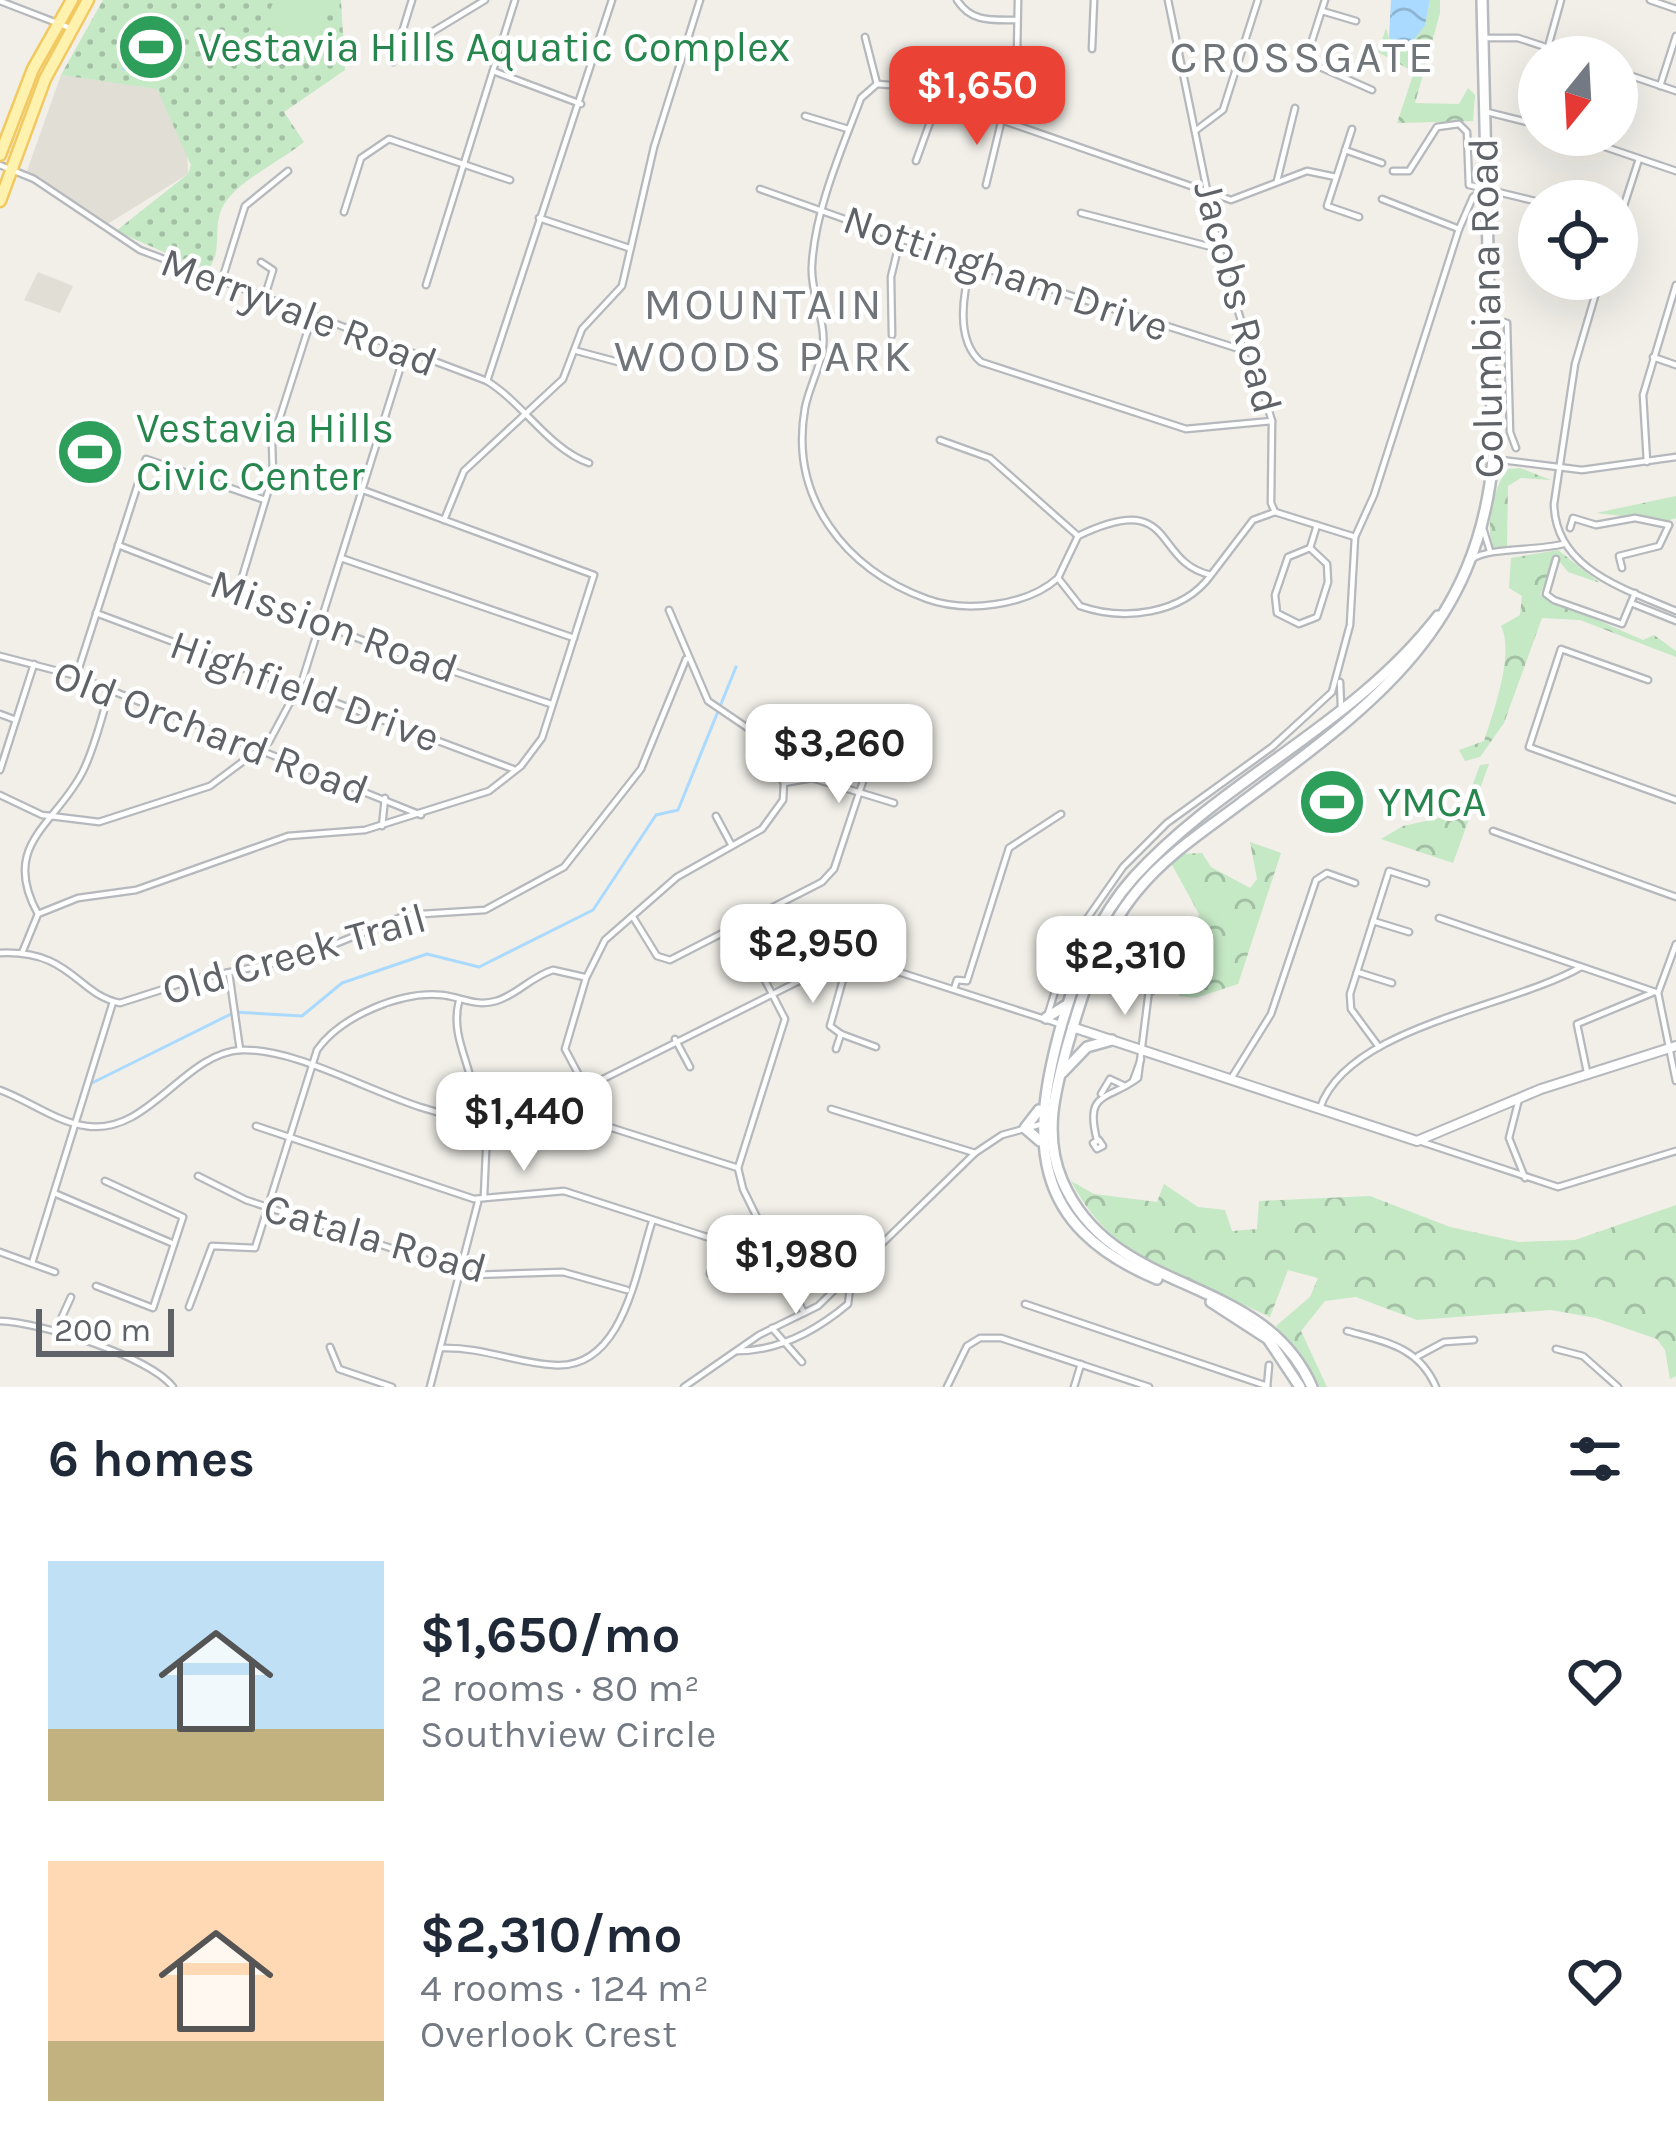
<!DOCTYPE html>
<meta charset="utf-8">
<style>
:root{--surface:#fff;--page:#f2f2f3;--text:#1f2937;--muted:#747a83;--accent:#ea4335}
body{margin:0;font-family:Karla,sans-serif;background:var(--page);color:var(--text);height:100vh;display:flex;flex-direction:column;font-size:45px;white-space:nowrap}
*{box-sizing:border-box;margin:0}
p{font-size:39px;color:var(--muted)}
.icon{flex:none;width:66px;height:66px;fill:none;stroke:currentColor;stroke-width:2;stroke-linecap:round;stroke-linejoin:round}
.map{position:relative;height:1387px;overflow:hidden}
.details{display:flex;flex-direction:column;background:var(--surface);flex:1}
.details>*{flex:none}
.needle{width:78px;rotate:198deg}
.tools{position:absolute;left:1518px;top:36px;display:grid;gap:24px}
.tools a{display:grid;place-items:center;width:120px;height:120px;border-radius:50%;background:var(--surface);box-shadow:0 12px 48px #0002;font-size:60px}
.scale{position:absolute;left:36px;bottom:30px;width:138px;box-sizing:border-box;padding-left:12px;border:6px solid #5f6368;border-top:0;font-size:33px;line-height:42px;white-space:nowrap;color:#5f6368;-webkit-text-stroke:9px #fff;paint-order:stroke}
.price{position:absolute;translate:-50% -102px;padding:0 27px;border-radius:24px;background:#fff;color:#222;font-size:39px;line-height:78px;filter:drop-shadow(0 3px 6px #0008)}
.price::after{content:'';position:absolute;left:50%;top:72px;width:36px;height:27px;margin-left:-18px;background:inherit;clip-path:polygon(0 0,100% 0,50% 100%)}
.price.on{background:var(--accent);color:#fff}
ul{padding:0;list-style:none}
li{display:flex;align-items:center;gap:36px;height:300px;padding:0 48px}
li span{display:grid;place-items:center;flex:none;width:336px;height:240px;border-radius:0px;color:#555}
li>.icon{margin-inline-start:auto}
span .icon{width:144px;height:144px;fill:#fffc;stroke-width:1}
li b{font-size:51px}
h2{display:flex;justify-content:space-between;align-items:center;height:144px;padding:0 48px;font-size:51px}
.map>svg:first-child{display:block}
.education{fill:#e1ded6}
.forest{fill:url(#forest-crowns)}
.park{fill:url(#park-dots)}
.pitch{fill:#c5e8c5}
.water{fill:url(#water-waves)}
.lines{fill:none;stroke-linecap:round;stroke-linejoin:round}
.stream{stroke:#aadaff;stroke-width:3}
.minor-casing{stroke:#b5b8bc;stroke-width:9}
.tertiary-casing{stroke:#b5b8bc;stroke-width:12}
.secondary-casing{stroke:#b6babf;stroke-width:14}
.primary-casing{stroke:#f2c960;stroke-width:15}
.minor{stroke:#fff;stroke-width:4.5}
.tertiary{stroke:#fff;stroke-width:8}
.secondary{stroke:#fff;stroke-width:9}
.primary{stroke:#fff2af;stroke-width:10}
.labels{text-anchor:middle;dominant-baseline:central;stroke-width:9;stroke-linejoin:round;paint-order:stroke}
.leisure-label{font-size:42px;fill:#27864d;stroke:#fff;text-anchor:start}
.street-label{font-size:42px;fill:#5f6368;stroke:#fff}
.neighbourhood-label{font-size:45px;letter-spacing:3px;fill:#70757a;stroke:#fff}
</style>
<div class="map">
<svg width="1676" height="1387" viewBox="0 0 1676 1387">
<defs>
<pattern id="forest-crowns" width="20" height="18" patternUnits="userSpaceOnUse" patternTransform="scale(3)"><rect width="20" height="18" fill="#c5e8c5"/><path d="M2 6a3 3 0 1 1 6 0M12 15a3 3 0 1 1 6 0" fill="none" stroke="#a3c0a4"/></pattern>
<pattern id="park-dots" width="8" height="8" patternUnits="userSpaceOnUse" patternTransform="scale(3)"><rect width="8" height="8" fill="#c5e8c5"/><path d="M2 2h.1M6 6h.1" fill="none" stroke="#a3c0a4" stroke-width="1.8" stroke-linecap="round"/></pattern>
<pattern id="water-waves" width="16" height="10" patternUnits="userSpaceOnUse" patternTransform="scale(3)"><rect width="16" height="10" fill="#aadaff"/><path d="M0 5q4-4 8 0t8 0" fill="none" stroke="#8eb4d2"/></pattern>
</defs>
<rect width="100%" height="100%" fill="#f1efe8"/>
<g class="education">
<polygon points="61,75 157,88 187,147 188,174 106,225 27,171"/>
<polygon points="38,272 73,286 60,313 24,300"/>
</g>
<g class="forest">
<polygon points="1430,0 1440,0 1440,13 1415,103 1459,104 1468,88 1475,95 1473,121 1397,123 1414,72 1378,52 1386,28 1389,38 1425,25"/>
<path d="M1520,468L1551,480L1521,478L1508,486L1507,547L1493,548C1485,525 1493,487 1508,469Z"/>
<polygon points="1676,496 1676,518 1666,521 1596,513"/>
<path d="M1558,550L1600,583L1568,572L1555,556L1540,595L1643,640L1654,635L1676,651V657L1580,620L1542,618L1504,723L1480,757L1465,761L1459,750L1484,741C1493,713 1515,653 1501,626L1520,615L1522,596L1509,588L1511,558Z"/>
<polygon points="1489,764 1453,863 1381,839 1403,826 1462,813 1480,765"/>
<polygon points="1250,842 1281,853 1238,984 1196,998 1179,996 1199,914 1171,863 1180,854 1202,853 1211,867 1250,888 1257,879"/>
<path d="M1071,1181L1094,1194L1157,1202L1164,1184L1198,1207L1225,1210L1232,1231L1257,1229L1259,1201L1370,1196L1450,1227L1519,1242L1575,1240L1676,1205V1376L1670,1379L1665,1350L1657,1339L1596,1318L1551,1310L1417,1320L1356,1297L1325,1301L1301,1331L1327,1387H1320L1276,1326L1310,1297L1318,1278L1288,1270L1270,1317C1190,1278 1115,1266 1071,1181Z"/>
</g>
<path class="park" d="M103,0H341L345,70L284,112L304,142C281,161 235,182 222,208C212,229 224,251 207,271L116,231L188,174L191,165L157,89L61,75Z"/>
<polygon class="pitch" points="280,2 326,2 324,26 311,46 277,62 268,16 272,5"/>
<g class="water">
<polygon points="1391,0 1430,0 1425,25 1409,46 1389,38"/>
<polygon points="136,18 174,38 176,51 165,73 122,70"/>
</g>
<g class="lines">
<polyline class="stream" points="90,1084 235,1012 302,1016 342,983 427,954 479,967 593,910 656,815 678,810 736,667"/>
<g class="minor-casing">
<g id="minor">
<path d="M957,0C971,22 990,20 1015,20"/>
<polyline points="1168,0 1219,249 1272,421 1271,503 1275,512 1355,537"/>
<polyline points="1325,0 1310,47 1313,64 1372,90"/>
<polyline points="1650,0 1676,9"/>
<polyline points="0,1 70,28"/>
<polyline points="1322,11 1356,21"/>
<polyline points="865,37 877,84"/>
<polyline points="1483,38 1518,38 1576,57"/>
<polyline points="398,43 414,43 485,0"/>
<polyline points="1548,47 1561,0"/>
<polyline points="1092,49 1094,0"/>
<polyline points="393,62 412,0"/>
<polyline points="493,71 581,104"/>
<polyline points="1617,71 1676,91"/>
<polyline points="1660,86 1676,36"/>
<polyline points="1487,112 1539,125"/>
<polyline points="805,116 848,129"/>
<polyline points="1352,129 1327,206 1359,217"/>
<polyline points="1195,131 1223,110 1258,0"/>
<polyline points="1570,135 1676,171"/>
<polyline points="1345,150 1382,163"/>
<polyline points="916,161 938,100"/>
<path d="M0,165L34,179L140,250L487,381C523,403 549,449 589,463"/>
<polyline points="1393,171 1409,171 1437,127 1459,124 1467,132 1469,185 1539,202"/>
<polyline points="1277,181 1295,108"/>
<polyline points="986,185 1017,56 1018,0"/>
<polyline points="760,189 971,264 1252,353"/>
<polyline points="1382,199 1459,229"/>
<polyline points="344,212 361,158 389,139 510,180"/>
<polyline points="1081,213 1219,249"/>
<polyline points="539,218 629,248"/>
<polyline points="1617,227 1639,159"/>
<polyline points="261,262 273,270 264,299"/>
<path d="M971,264C963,294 955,340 981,362L1186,429L1272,421"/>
<path d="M1600,279L1575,364L1554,504C1555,569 1625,589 1676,611"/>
<polyline points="221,283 245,206 288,171"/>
<polyline points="426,285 515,0"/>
<polyline points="1490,318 1507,323 1510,432 1516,448"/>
<polyline points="892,335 891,277 900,240"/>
<polyline points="577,351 618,362"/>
<polyline points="1653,357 1676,365"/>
<polyline points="487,381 612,0"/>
<polyline points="940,440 990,458 1078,536"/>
<polyline points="1493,459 1582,470 1676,457"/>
<polyline points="1647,462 1643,395 1676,285"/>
<polyline points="444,520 464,471 563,379 582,329 622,286 654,147 700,0"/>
<polyline points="1483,528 1490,551"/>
<polyline points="1570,528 1573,518 1596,525 1635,518 1669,525"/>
<polyline points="118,545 375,645 551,704"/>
<polygon points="1310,548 1327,564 1328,582 1317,617 1299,624 1277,613 1275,595 1288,557"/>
<polyline points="1310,548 1317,525"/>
<polyline points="341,558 574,638"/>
<path d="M1472,559C1490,547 1537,551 1563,544"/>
<polyline points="1556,559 1546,594 1554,600 1622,624 1635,593"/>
<polyline points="1622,568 1619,556 1659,546 1669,525"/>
<path d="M1211,575C1182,615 1123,621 1080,606L1058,578L1078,536C1178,488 1151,562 1211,575L1253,520L1275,512"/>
<path d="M1058,578C1027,606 966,613 927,599C845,569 789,498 805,408C809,387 821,367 823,346C826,321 810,292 812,265C815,209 842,149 861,98L877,84L904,86L1231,200L1307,171L1336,177"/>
<polyline points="238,591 273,475 272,442 312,317"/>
<polyline points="1631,603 1676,621"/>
<polyline points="669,610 708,701 755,733 784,783 783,800 762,829 677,877 605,940 586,978 565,1049 606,1126 738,1168"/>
<polyline points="96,613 513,769"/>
<polyline points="0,656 73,675 421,815"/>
<polyline points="76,677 146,459 265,500"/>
<polyline points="1648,680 1561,649 1529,747 1676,800"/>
<polyline points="1340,682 1341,706"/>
<polyline points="0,714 16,720"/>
<polyline points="0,770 34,664"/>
<polyline points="784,783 812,778 894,803"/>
<polyline points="0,795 42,815 99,822 210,786 269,742 303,678 405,353"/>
<polyline points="716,816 731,844"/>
<polyline points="382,826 385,798"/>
<polyline points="1493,831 1676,897"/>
<path d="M38,914C0,845 54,826 82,773C95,748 101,718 110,691"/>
<polyline points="633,917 657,956 670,960 822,882 834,869 870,760"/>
<polyline points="1439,918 1658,993"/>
<polyline points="1373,921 1409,932"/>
<polyline points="738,928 785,1019 738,1168 743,1189 804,1313"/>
<polyline points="1676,944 1658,993 1676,1081"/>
<path d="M0,953C72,950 76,994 120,1003L195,979L301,958L406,915L485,910L564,867L641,769L686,659"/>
<polyline points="22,953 38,914 78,898 136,890 288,836 365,830 489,791 521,766 542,738 594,575 363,490"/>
<polyline points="1357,972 1392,983"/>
<polyline points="229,973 240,1050"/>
<polyline points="954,989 957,980 967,981 1009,848 1061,814"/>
<path d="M459,1001C448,1044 482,1075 472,1117"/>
<polyline points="1047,1017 1070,943 1123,867 1167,823 1272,747 1332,692 1350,625 1355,537 1374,495 1459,229 1473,197 1486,188"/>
<polyline points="841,1034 830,1026 849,958"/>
<polyline points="841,1034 876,1047"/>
<polyline points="675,1039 690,1067"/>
<polyline points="1379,1047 1351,1009 1350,994 1389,871 1426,883"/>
<polyline points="836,1049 841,1034"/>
<polyline points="1587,1072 1577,1024 1652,993"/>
<polyline points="1232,1077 1271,1014 1316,880 1327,873 1355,883"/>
<polyline points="1133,1081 1141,1059"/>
<path d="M0,1090C28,1100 56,1122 86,1126C148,1136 184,1053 241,1050C309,1047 408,1118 472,1117L487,1127"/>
<polyline points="1101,1094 1110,1079 1125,1086"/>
<polyline points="1519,1099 1509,1138 1525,1178"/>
<path d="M1320,1108C1348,1026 1510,1008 1581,967"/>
<polyline points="831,1109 975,1153"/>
<polyline points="256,1126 474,1199 564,1191 713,1239 718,1243 710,1274"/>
<polyline points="487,1127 517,1122 849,956 1060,1024"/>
<path d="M1097,1140C1084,1090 1108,1101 1138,1078L1151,974L1162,978L1152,991"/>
<polygon points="1099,1140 1103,1146 1097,1149 1093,1143"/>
<polyline points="1419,1141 1558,1187 1676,1151"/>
<polyline points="198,1176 246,1200 472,1275 563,1272 627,1290"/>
<polyline points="54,1193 174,1244"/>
<polyline points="484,1196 487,1130"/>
<polyline points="0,1252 55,1272"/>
<polyline points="32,1263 113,1002"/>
<polyline points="96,1286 153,1308 183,1217 105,1181"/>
<polyline points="1025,1304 1267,1386"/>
<path d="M189,1307L212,1246L255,1248L317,1050C341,1016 401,991 442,995C461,997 475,1007 496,1001C517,995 532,976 553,970L584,977"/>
<path d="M0,1321C39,1322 149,1356 173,1387"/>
<polyline points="772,1328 802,1362"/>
<polyline points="56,1330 71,1297"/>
<path d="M1347,1331C1386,1342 1419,1347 1436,1387"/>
<polyline points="330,1347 339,1369 392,1387"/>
<path d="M442,1348C484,1347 515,1363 554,1365C623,1370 636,1271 652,1222"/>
<polyline points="1556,1349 1583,1356 1618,1387"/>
<path d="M737,1351C780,1351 816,1331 848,1304L852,1273"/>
<polyline points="1418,1356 1444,1342 1474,1340"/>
<polyline points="430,1387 478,1202"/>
<polyline points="684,1387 759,1335 818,1306 975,1153 1002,1135 1042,1124"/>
<polyline points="947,1387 967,1346 980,1338 1001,1338 1149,1387"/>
<polyline points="1074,1387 1081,1364"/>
<polyline points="1267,1387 1269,1365"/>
</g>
</g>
<g class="tertiary-casing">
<polyline id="tertiary" points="1072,1027 1417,1141 1541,1089 1676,1046"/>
</g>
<g class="secondary-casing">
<g id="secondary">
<polyline points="1046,1018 1065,1006"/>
<polyline points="1062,1073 1087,1047 1112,1040"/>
<polyline points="1039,1110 1025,1128 1040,1141"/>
<path d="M1157,1279C1030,1226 1029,1140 1062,1023C1078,970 1096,919 1134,877C1224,778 1354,725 1438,616"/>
<polyline points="1211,1302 1268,1339 1300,1387"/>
<path d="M1312,1387C1261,1271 1112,1299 1062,1180C1043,1135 1055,1091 1067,1047C1083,991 1099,937 1137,891C1165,856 1205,830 1241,803C1370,707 1477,632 1493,459L1482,0"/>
</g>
</g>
<g class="primary-casing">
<g id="primary">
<polyline points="0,155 33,69 72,0"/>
<polyline points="0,201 45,79 88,0"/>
</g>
</g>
<use href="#minor" class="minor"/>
<use href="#tertiary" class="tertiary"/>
<use href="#secondary" class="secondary"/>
<use href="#primary" class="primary"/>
</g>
<defs>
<g id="stadium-disc" transform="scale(3.45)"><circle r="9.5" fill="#2e9e5b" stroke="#fff"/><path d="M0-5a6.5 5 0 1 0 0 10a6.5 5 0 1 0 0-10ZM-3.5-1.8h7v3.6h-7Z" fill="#fff"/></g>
</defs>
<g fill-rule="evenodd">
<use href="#stadium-disc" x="151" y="47"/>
<use href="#stadium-disc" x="90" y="452"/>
<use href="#stadium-disc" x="1332" y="802"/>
</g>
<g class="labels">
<g class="leisure-label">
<text x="198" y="47">Vestavia Hills Aquatic Complex</text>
<text x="136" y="428">Vestavia Hills<tspan x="136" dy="48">Civic Center</tspan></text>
<text x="1378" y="802">YMCA</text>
</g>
<g class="street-label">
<text transform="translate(1006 273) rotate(19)">Nottingham Drive</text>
<text transform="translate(1238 297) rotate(75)">Jacobs Road</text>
<text transform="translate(1486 308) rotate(-91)">Columbiana Road</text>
<text transform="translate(299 312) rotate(21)">Merryvale Road</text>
<text transform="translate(334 626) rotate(20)">Mission Road</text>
<text transform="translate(305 691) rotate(20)">Highfield Drive</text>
<text transform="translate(211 732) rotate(21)">Old Orchard Road</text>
<text transform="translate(294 954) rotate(-16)">Old Creek Trail</text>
<text transform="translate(375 1238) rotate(16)">Catala Road</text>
</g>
<g class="neighbourhood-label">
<text x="1303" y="57">CROSSGATE</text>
<text x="764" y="304">MOUNTAIN<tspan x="764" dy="52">WOODS PARK</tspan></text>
</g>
</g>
</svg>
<div class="tools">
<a><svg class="needle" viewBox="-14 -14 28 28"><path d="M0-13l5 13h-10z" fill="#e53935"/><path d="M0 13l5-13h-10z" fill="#747a83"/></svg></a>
<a><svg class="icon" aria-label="locate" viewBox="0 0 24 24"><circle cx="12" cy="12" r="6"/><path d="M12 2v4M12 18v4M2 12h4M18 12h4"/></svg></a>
</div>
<div class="scale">200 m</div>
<b class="price on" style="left:977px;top:148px">$1,650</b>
<b class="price" style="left:839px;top:806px">$3,260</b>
<b class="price" style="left:813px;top:1006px">$2,950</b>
<b class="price" style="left:1125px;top:1018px">$2,310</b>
<b class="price" style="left:524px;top:1174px">$1,440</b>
<b class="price" style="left:796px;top:1317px">$1,980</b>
</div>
<section class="details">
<h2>6 homes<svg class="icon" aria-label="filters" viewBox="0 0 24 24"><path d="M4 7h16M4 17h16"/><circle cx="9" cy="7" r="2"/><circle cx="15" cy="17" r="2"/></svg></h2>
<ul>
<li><span style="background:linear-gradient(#bfe0f5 70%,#c2b280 0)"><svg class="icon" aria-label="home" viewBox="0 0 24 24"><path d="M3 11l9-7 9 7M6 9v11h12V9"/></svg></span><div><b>$1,650/mo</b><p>2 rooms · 80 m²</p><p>Southview Circle</p></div><svg class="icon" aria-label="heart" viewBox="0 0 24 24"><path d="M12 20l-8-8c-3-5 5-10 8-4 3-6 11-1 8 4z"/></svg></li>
<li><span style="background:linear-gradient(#ffd9b3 75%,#c2b280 0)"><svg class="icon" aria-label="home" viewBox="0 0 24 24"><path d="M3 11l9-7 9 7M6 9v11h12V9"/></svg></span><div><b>$2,310/mo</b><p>4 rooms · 124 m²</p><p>Overlook Crest</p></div><svg class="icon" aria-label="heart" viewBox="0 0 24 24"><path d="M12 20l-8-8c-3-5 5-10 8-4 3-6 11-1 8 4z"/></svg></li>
</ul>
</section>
